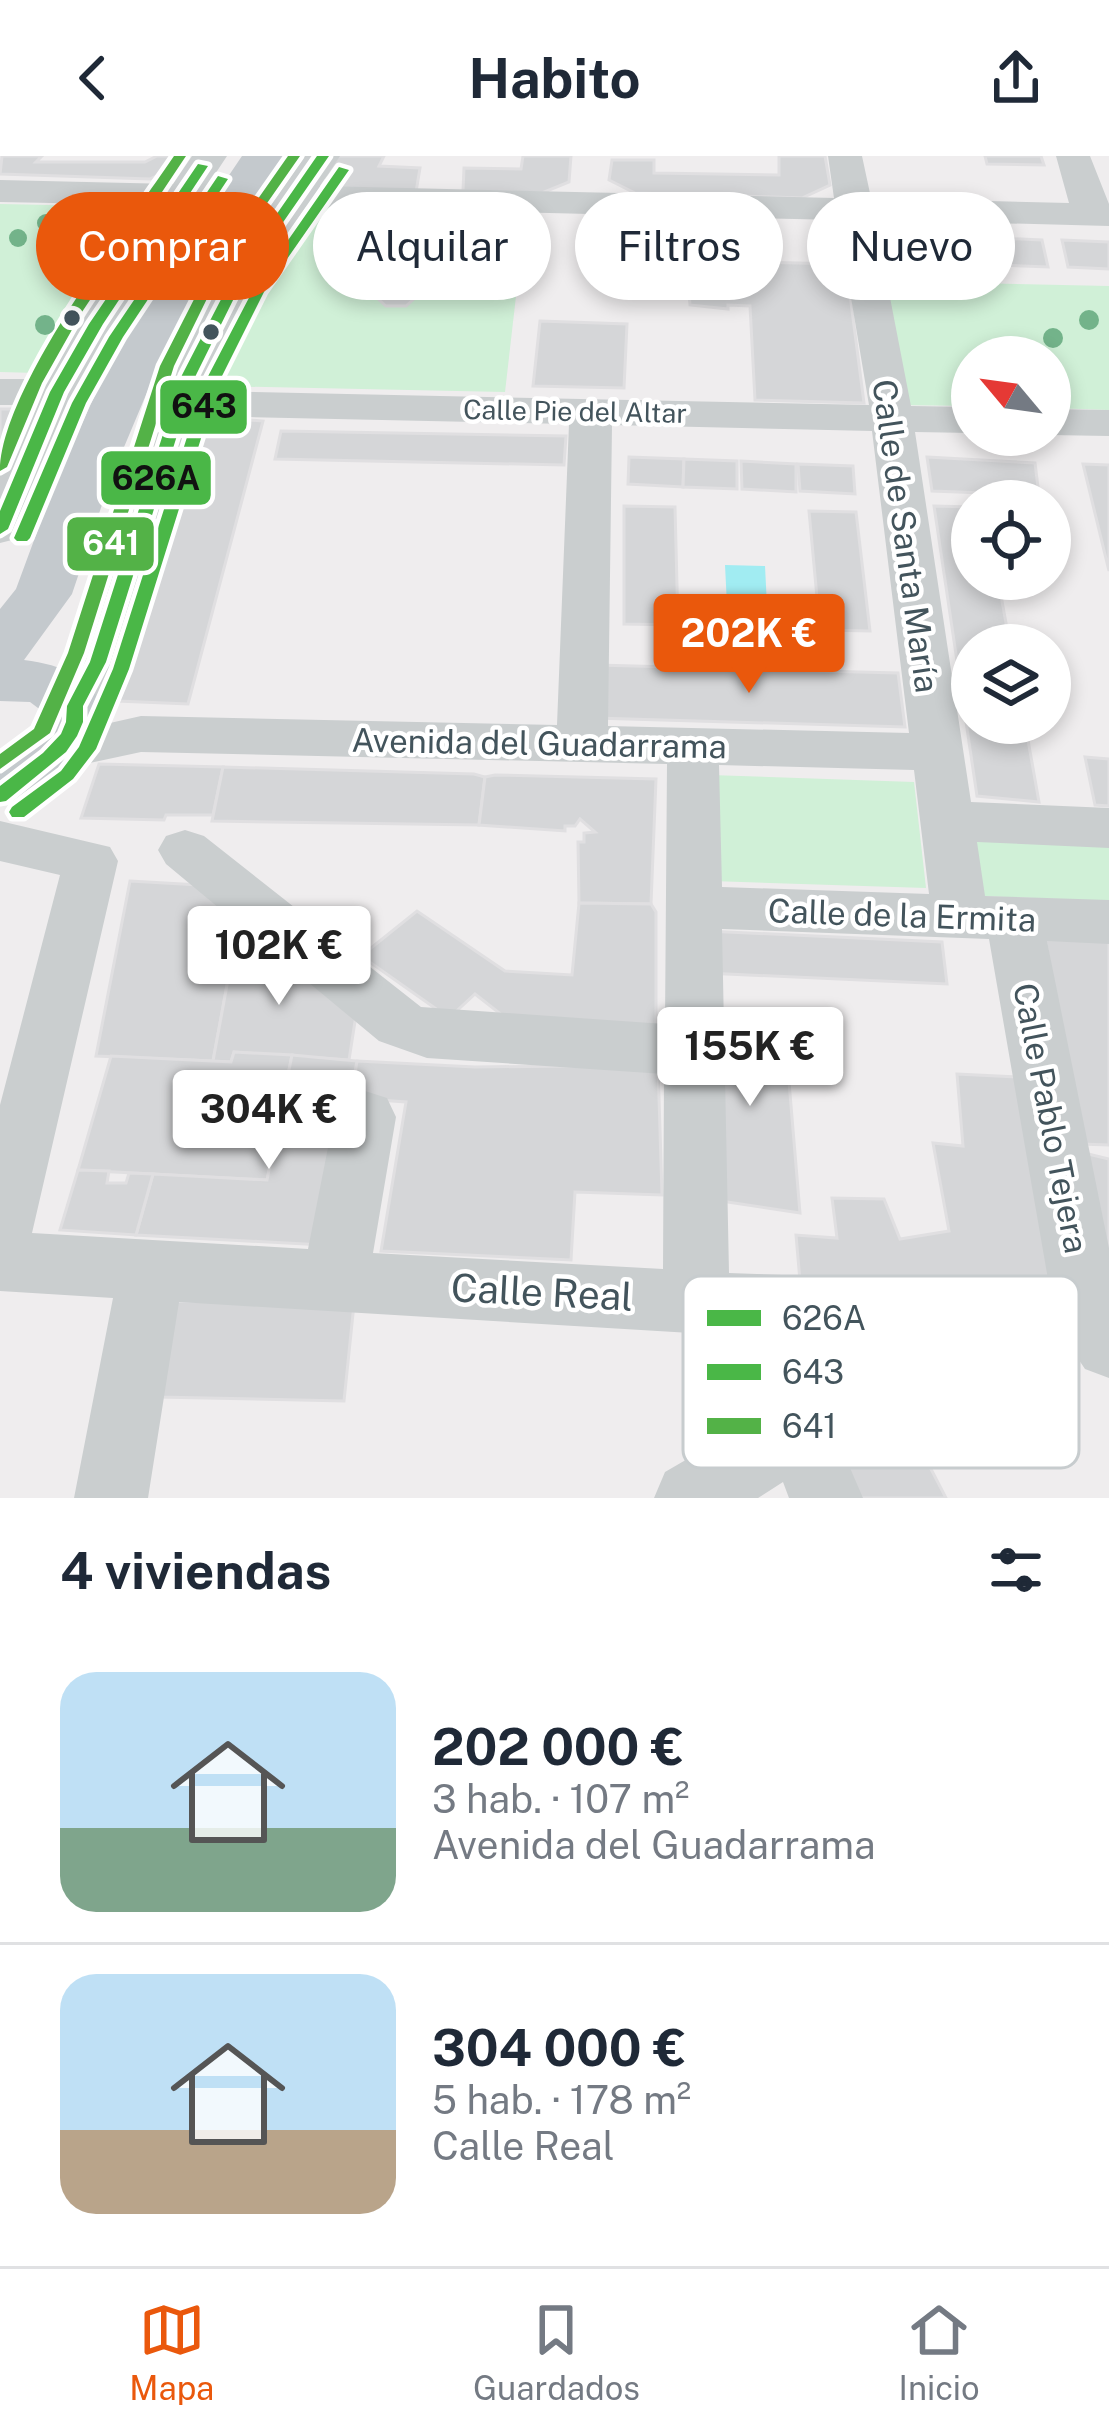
<!DOCTYPE html>
<html lang="es">
<meta charset="utf-8">
<style>
:root{--surface:#fff;--page:#f6f6f7;--text:#1f2937;--muted:#747a83;--line:#e0e1e3;--accent:#ea580c}
body{margin:0;font-family:"Public Sans",sans-serif;background:var(--page);color:var(--text);height:100vh;display:flex;flex-direction:column;font-size:45px;white-space:nowrap}
*{box-sizing:border-box;margin:0}
p{font-size:39px;color:var(--muted)}
.icon{flex:none;width:66px;height:66px;fill:none;stroke:currentColor;stroke-width:2;stroke-linecap:round;stroke-linejoin:round}
.map{position:relative;height:1342px;overflow:hidden}
.details{display:flex;flex-direction:column;background:var(--surface);flex:1}
.details>*{flex:none}
.guide{position:absolute;left:36px;top:36px;width:1038px;height:108px;display:flex;gap:24px}
.needle{width:78px;rotate:299deg}
.buttons{position:absolute;left:951px;top:180px;display:grid;gap:24px}
.buttons a{display:grid;place-items:center;width:120px;height:120px;border-radius:50%;background:var(--surface);box-shadow:0 6px 18px #0003;font-size:60px}
.price{position:absolute;translate:-50% -102px;padding:0 27px;border-radius:12px;background:#fff;color:#222;font-size:39px;line-height:78px;filter:drop-shadow(0 3px 6px #0008)}
.price::after{content:'';position:absolute;left:50%;top:72px;width:36px;height:27px;margin-left:-18px;background:inherit;clip-path:polygon(0 0,100% 0,50% 100%)}
.price.current{background:var(--accent);color:#fff}
ul{padding:0;list-style:none}
li{display:flex;align-items:center;gap:36px;height:300px;padding:0 60px}
li+li{border-top:3px solid var(--line)}
li span{display:grid;place-items:center;flex:none;width:336px;height:240px;border-radius:36px;color:#555}
li>.icon{margin-inline-start:auto}
span .icon{width:144px;height:144px;fill:#fffc;stroke-width:1}
li b{font-size:51px}
h2{display:flex;justify-content:space-between;align-items:center;height:144px;padding:0 60px;font-size:51px}
.pill{padding:0 42px;border-radius:54px;background:var(--surface);box-shadow:0 6px 18px #0003;font-size:42px;line-height:108px}
.pill.current{background:var(--accent);color:#fff}
header{display:flex;justify-content:space-between;align-items:center;height:156px;padding:0 60px;background:var(--surface);font-size:54px;font-weight:700}
.menu{display:flex;justify-content:space-around;align-items:center;height:168px;border-top:3px solid var(--line);background:var(--surface);font-size:33px;color:var(--muted)}
.menu a{display:grid;justify-items:center;gap:6px}
.menu .current{color:var(--accent)}
.map>svg:first-child{display:block}
.green{fill:#d0f0d7}
.water{fill:#a1ecf2}
.building{fill:#d5d6d8;stroke:#e0dfe1;stroke-width:3}
.lines{fill:none;stroke-linecap:round;stroke-linejoin:round}
.minor{fill:#cacecf;fill-rule:evenodd}
.major{fill:#c4c9cd;fill-rule:evenodd}
.bus-1-casing{stroke:#fff;stroke-width:9}
.bus-2-casing{stroke:#fff;stroke-width:9}
.bus-3-casing{stroke:#fff;stroke-width:9}
.bus-1{fill:#4ab747;fill-rule:evenodd}
.bus-2{fill:#4ab747;fill-rule:evenodd}
.bus-3{fill:#53b247;fill-rule:evenodd}
.tree{fill:#73b38a}
.bus-dot{fill:#43545c;stroke:#fff;stroke-width:4.5}
.labels{text-anchor:middle;dominant-baseline:central;stroke-width:9;stroke-linejoin:round;paint-order:stroke}
.far-street-label{font-size:27px;fill:#43545c;stroke:#fff}
.street-label{font-size:33px;fill:#43545c;stroke:#fff}
.near-street-label{font-size:39px;fill:#43545c;stroke:#fff}
.key{fill:#fff;stroke:#c7ccce;stroke-width:3}
.key-label{font-size:33px;fill:#43545c}
.line-badge{stroke:#fff;stroke-width:4.5}
.badge-label{font-size:33px;text-anchor:middle;font-weight:bold;fill:#fff}
.pale-badge-label{font-size:33px;text-anchor:middle;font-weight:bold;fill:#111}
</style>
<header><svg class="icon" aria-label="back" viewBox="0 0 24 24"><path d="M15 5l-7 7 7 7"/></svg>Habito<svg class="icon" aria-label="share" viewBox="0 0 24 24"><path d="M12 15V3M7 8l5-5 5 5M5 13v7h14v-7"/></svg></header>
<div class="map">
<svg width="1109" height="1342" viewBox="0 0 1109 1342">
<rect width="100%" height="100%" fill="#efedee"/>
<g class="green">
<polygon points="0,48 147,51 37,217 0,216"/>
<polygon points="309,50 526,53 505,236 213,230"/>
<polygon points="875,125 1109,130 1109,254 1050,252 1050,201 972,201 972,250 894,249"/>
<polygon points="710,619 914,626 926,732 711,725"/>
<polygon points="973,682 1109,688 1109,745 981,740"/>
</g>
<polygon class="water" points="725,409 765,410 767,450 727,449"/>
<g class="building">
<polygon points="2,0 42,0 36,6 145,6 157,0 187,0 178,11 150,23 0,18"/>
<polygon points="335,0 384,0 379,10 420,12 416,36 344,33 323,20"/>
<polygon points="523,0 571,0 569,26 542,37 463,35 464,12 521,13"/>
<polygon points="779,0 825,0 830,29 802,42 635,37 609,24 612,4 654,4 654,17 779,19"/>
<polygon points="985,0 1041,0 1044,9 987,8"/>
<polygon points="896,77 947,79 954,112 901,111"/>
<polygon points="996,82 1042,84 1048,111 1001,109"/>
<polygon points="1062,84 1109,86 1109,113 1068,111"/>
<polygon points="624,90 665,92 712,103 712,108 722,109 721,99 753,100 753,106 846,108 864,247 755,244 750,150 728,149 728,153 690,149 689,137 704,133 620,129"/>
<polygon points="407,131 417,140 406,150 386,150 376,141 386,132"/>
<polygon points="540,165 627,168 624,232 533,230"/>
<polygon points="0,253 17,253 3,287 0,287"/>
<polygon points="208,261 263,265 188,548 118,545"/>
<polygon points="281,275 566,280 564,309 275,303"/>
<polygon points="629,301 684,303 683,331 628,328"/>
<polygon points="927,301 1035,307 1039,339 932,335"/>
<polygon points="684,303 737,305 737,333 683,331"/>
<polygon points="741,305 796,308 796,336 742,333"/>
<polygon points="798,308 853,310 855,338 800,335"/>
<polygon points="1083,308 1109,309 1109,415"/>
<polygon points="624,350 675,351 678,469 624,468"/>
<polygon points="934,350 972,351 972,423 998,423 1010,489 972,489 972,567 1025,567 1039,646 977,640"/>
<polygon points="809,355 856,356 870,475 820,474"/>
<polygon points="597,509 898,517 905,571 595,562"/>
<polygon points="1085,601 1109,603 1109,650 1095,649"/>
<polygon points="99,608 223,611 213,659 166,659 164,664 81,662"/>
<polygon points="223,611 474,618 485,621 479,669 212,665"/>
<polygon points="495,619 656,623 651,748 579,747 578,686 584,686 584,677 595,676 580,663 575,670 565,670 565,675 479,669 485,621"/>
<polygon points="130,725 199,729 239,764 213,905 96,900"/>
<polygon points="579,747 651,748 656,756 656,870 512,867 475,838 449,862 361,800 417,755 505,815 572,819"/>
<polygon points="239,764 356,859 349,904 234,896 231,906 213,905"/>
<polygon points="706,775 942,786 947,828 706,817"/>
<polygon points="1045,782 1109,785 1109,989 1081,988"/>
<polygon points="783,854 800,1057 714,1044 700,857"/>
<polygon points="234,896 292,899 267,1024 78,1014 111,900 231,906"/>
<polygon points="292,899 357,905 323,1089 136,1079 153,1018 267,1024"/>
<polygon points="357,905 475,911 658,909 662,1039 575,1036 571,1104 381,1095 406,946 351,942"/>
<polygon points="957,918 1017,921 1053,1141 800,1125 796,1079 837,1082 832,1042 884,1043 900,1083 949,1075 933,987 963,990"/>
<polygon points="1080,996 1109,1003 1109,1129"/>
<polygon points="78,1014 109,1015 107,1027 126,1027 129,1017 153,1018 136,1079 60,1074"/>
<polygon points="176,1145 354,1148 344,1245 158,1241"/>
<polygon points="903,1259 946,1342 854,1342 827,1283"/>
</g>
<g class="lines">
<g class="minor">
<polygon points="192,0 227,0 116,168 78,236 23,373 16,383 0,387 0,320 31,249 0,249 0,223 44,223 158,49 0,46 0,24 173,28"/>
<path d="M305,0H340L320,30L834,42L828,0H862L871,42L1069,47L1056,0H1090L1109,48V70L875,64L911,250L972,251V277L915,276L971,646L1109,652V692L977,686L985,740L1109,744V788L1047,785L1109,1092V1222L1085,1213L1071,1192L794,1182L863,1342H789L783,1326L758,1342H654L665,1316L758,1262L724,1179L179,1146L148,1342H74L113,1142L0,1135V949L60,719L0,705V665L110,691L118,705L32,1077L308,1093L334,961L343,942L365,935L387,942L396,961L373,1097L663,1113L664,918L427,902L379,885L166,708L158,694L166,680L185,674L204,680L421,851L665,868L667,608L141,596L57,614L39,609L31,596L39,583L141,560L557,569L569,268L197,260L123,506L93,562L75,567L57,562L50,550L73,506L168,219L218,124ZM306,51L838,64L869,249L205,235L256,124ZM612,269L872,275L909,577L608,570ZM719,609L914,614L929,738L722,731ZM722,773L989,783L1049,1129L729,1117Z"/>
<polygon points="1050,253 1109,254 1109,280 1050,279"/>
</g>
<path class="major" d="M242,0H284L209,117L156,215L111,322L72,438L24,504C64,509 89,521 108,558C83,608 58,639 0,648V602L25,587L46,558L30,546L0,545V453L16,433L57,322L106,215L163,117Z"/>
<g class="bus-1-casing">
<g id="bus-1">
<polygon points="317,0 329,0 243,124 196,219 106,506 83,550 83,566 77,580 66,596 6,645 0,646 0,630 43,597 61,578 66,566 67,550 90,506 182,219 231,124"/>
<polygon points="198,8 208,10 103,168 64,236 8,373 0,378 0,355 50,236 89,168"/>
</g>
</g>
<g class="bus-2-casing">
<g id="bus-2">
<polygon points="339,11 349,14 264,136 218,228 129,513 96,593 73,623 24,661 12,661 9,656 12,651 61,615 79,591 113,513 204,228 252,136"/>
<polygon points="218,20 228,23 123,181 86,247 30,382 27,385 17,385 14,382 72,247 109,181"/>
</g>
</g>
<g class="bus-3-casing">
<g id="bus-3">
<path d="M174,0H186L82,156L42,227L7,311L0,315C0,234 126,71 174,0Z"/>
<polygon points="288,0 300,0 223,110 174,210 84,497 50,577 0,613 0,598 34,573 68,497 160,210 211,110"/>
</g>
</g>
<use href="#bus-1" class="bus-1"/>
<use href="#bus-2" class="bus-2"/>
<use href="#bus-3" class="bus-3"/>
</g>
<g class="tree">
<circle cx="46" cy="67" r="9"/>
<circle cx="18" cy="82" r="9"/>
<circle cx="87" cy="91" r="9"/>
<circle cx="65" cy="107" r="9"/>
<circle cx="1089" cy="164" r="10"/>
<circle cx="45" cy="169" r="10"/>
<circle cx="1053" cy="182" r="10"/>
</g>
<g class="bus-dot">
<circle cx="72" cy="162" r="10"/>
<circle cx="211" cy="176" r="10"/>
</g>
<g class="labels">
<g class="far-street-label">
<text transform="translate(575 255) rotate(1)">Calle Pie del Altar</text>
</g>
<g class="street-label">
<text transform="translate(906 380) rotate(82)">Calle de Santa María</text>
<text transform="translate(539 587) rotate(1)">Avenida del Guadarrama</text>
<text transform="translate(902 759) rotate(2)">Calle de la Ermita</text>
<text transform="translate(1051 962) rotate(79)">Calle Pablo Tejera</text>
</g>
<g class="near-street-label">
<text transform="translate(542 1136) rotate(3)">Calle Real</text>
</g>
</g>
<rect x="683" y="1120" width="396" height="192" rx="18" class="key"/>
<rect x="707" y="1154" width="54" height="16" fill="#4ab747"/>
<rect x="707" y="1208" width="54" height="16" fill="#4ab747"/>
<rect x="707" y="1262" width="54" height="16" fill="#53b247"/>
<g class="key-label">
<text x="782" y="1174">626A</text>
<text x="782" y="1228">643</text>
<text x="782" y="1282">641</text>
</g>
<g class="line-badge">
<rect x="158" y="222" width="91" height="58" rx="12" fill="#4ab747"/>
<rect x="99" y="293" width="114" height="58" rx="12" fill="#4ab747"/>
<rect x="65" y="359" width="91" height="58" rx="12" fill="#53b247"/>
</g>
<g class="badge-label">
<text x="111" y="399">641</text>
</g>
<g class="pale-badge-label">
<text x="204" y="262">643</text>
<text x="156" y="334">626A</text>
</g>
</svg>
<div class="buttons">
<a><svg class="needle" viewBox="-14 -14 28 28"><path d="M0-13l5 13h-10z" fill="#e53935"/><path d="M0 13l5-13h-10z" fill="#747a83"/></svg></a>
<a><svg class="icon" aria-label="locate" viewBox="0 0 24 24"><circle cx="12" cy="12" r="6"/><path d="M12 2v4M12 18v4M2 12h4M18 12h4"/></svg></a>
<a><svg class="icon" aria-label="layers" viewBox="0 0 24 24"><path d="M12 4l9 5-9 5-9-5zM3 14l9 5 9-5"/></svg></a>
</div>
<b class="price current" style="left:749px;top:540px">202K €</b>
<b class="price" style="left:279px;top:852px">102K €</b>
<b class="price" style="left:750px;top:953px">155K €</b>
<b class="price" style="left:269px;top:1016px">304K €</b>
<div class="guide">
<a class="pill current">Comprar</a>
<a class="pill">Alquilar</a>
<a class="pill">Filtros</a>
<a class="pill">Nuevo</a>
</div>
</div>
<section class="details">
<h2>4 viviendas<svg class="icon" aria-label="filters" viewBox="0 0 24 24"><path d="M4 7h16M4 17h16"/><circle cx="9" cy="7" r="2"/><circle cx="15" cy="17" r="2"/></svg></h2>
<ul>
<li><span style="background:linear-gradient(#bfe0f5 65%,#7fa58c 0)"><svg class="icon" aria-label="home" viewBox="0 0 24 24"><path d="M3 11l9-7 9 7M6 9v11h12V9"/></svg></span><div><b>202 000 €</b><p>3 hab. · 107 m²</p><p>Avenida del Guadarrama</p></div></li>
<li><span style="background:linear-gradient(#bfe0f5 65%,#b9a48a 0)"><svg class="icon" aria-label="home" viewBox="0 0 24 24"><path d="M3 11l9-7 9 7M6 9v11h12V9"/></svg></span><div><b>304 000 €</b><p>5 hab. · 178 m²</p><p>Calle Real</p></div></li>
</ul>
</section>
<nav class="menu">
<a class="current"><svg class="icon" aria-label="map" viewBox="0 0 24 24"><path d="M3 6l6-2 6 2 6-2v14l-6 2-6-2-6 2zM9 4v14M15 6v14"/></svg>Mapa</a>
<a><svg class="icon" aria-label="saved" viewBox="0 0 24 24"><path d="M7 4h10v16l-5-4-5 4z"/></svg>Guardados</a>
<a><svg class="icon" aria-label="home" viewBox="0 0 24 24"><path d="M3 11l9-7 9 7M6 9v11h12V9"/></svg>Inicio</a>
</nav>
